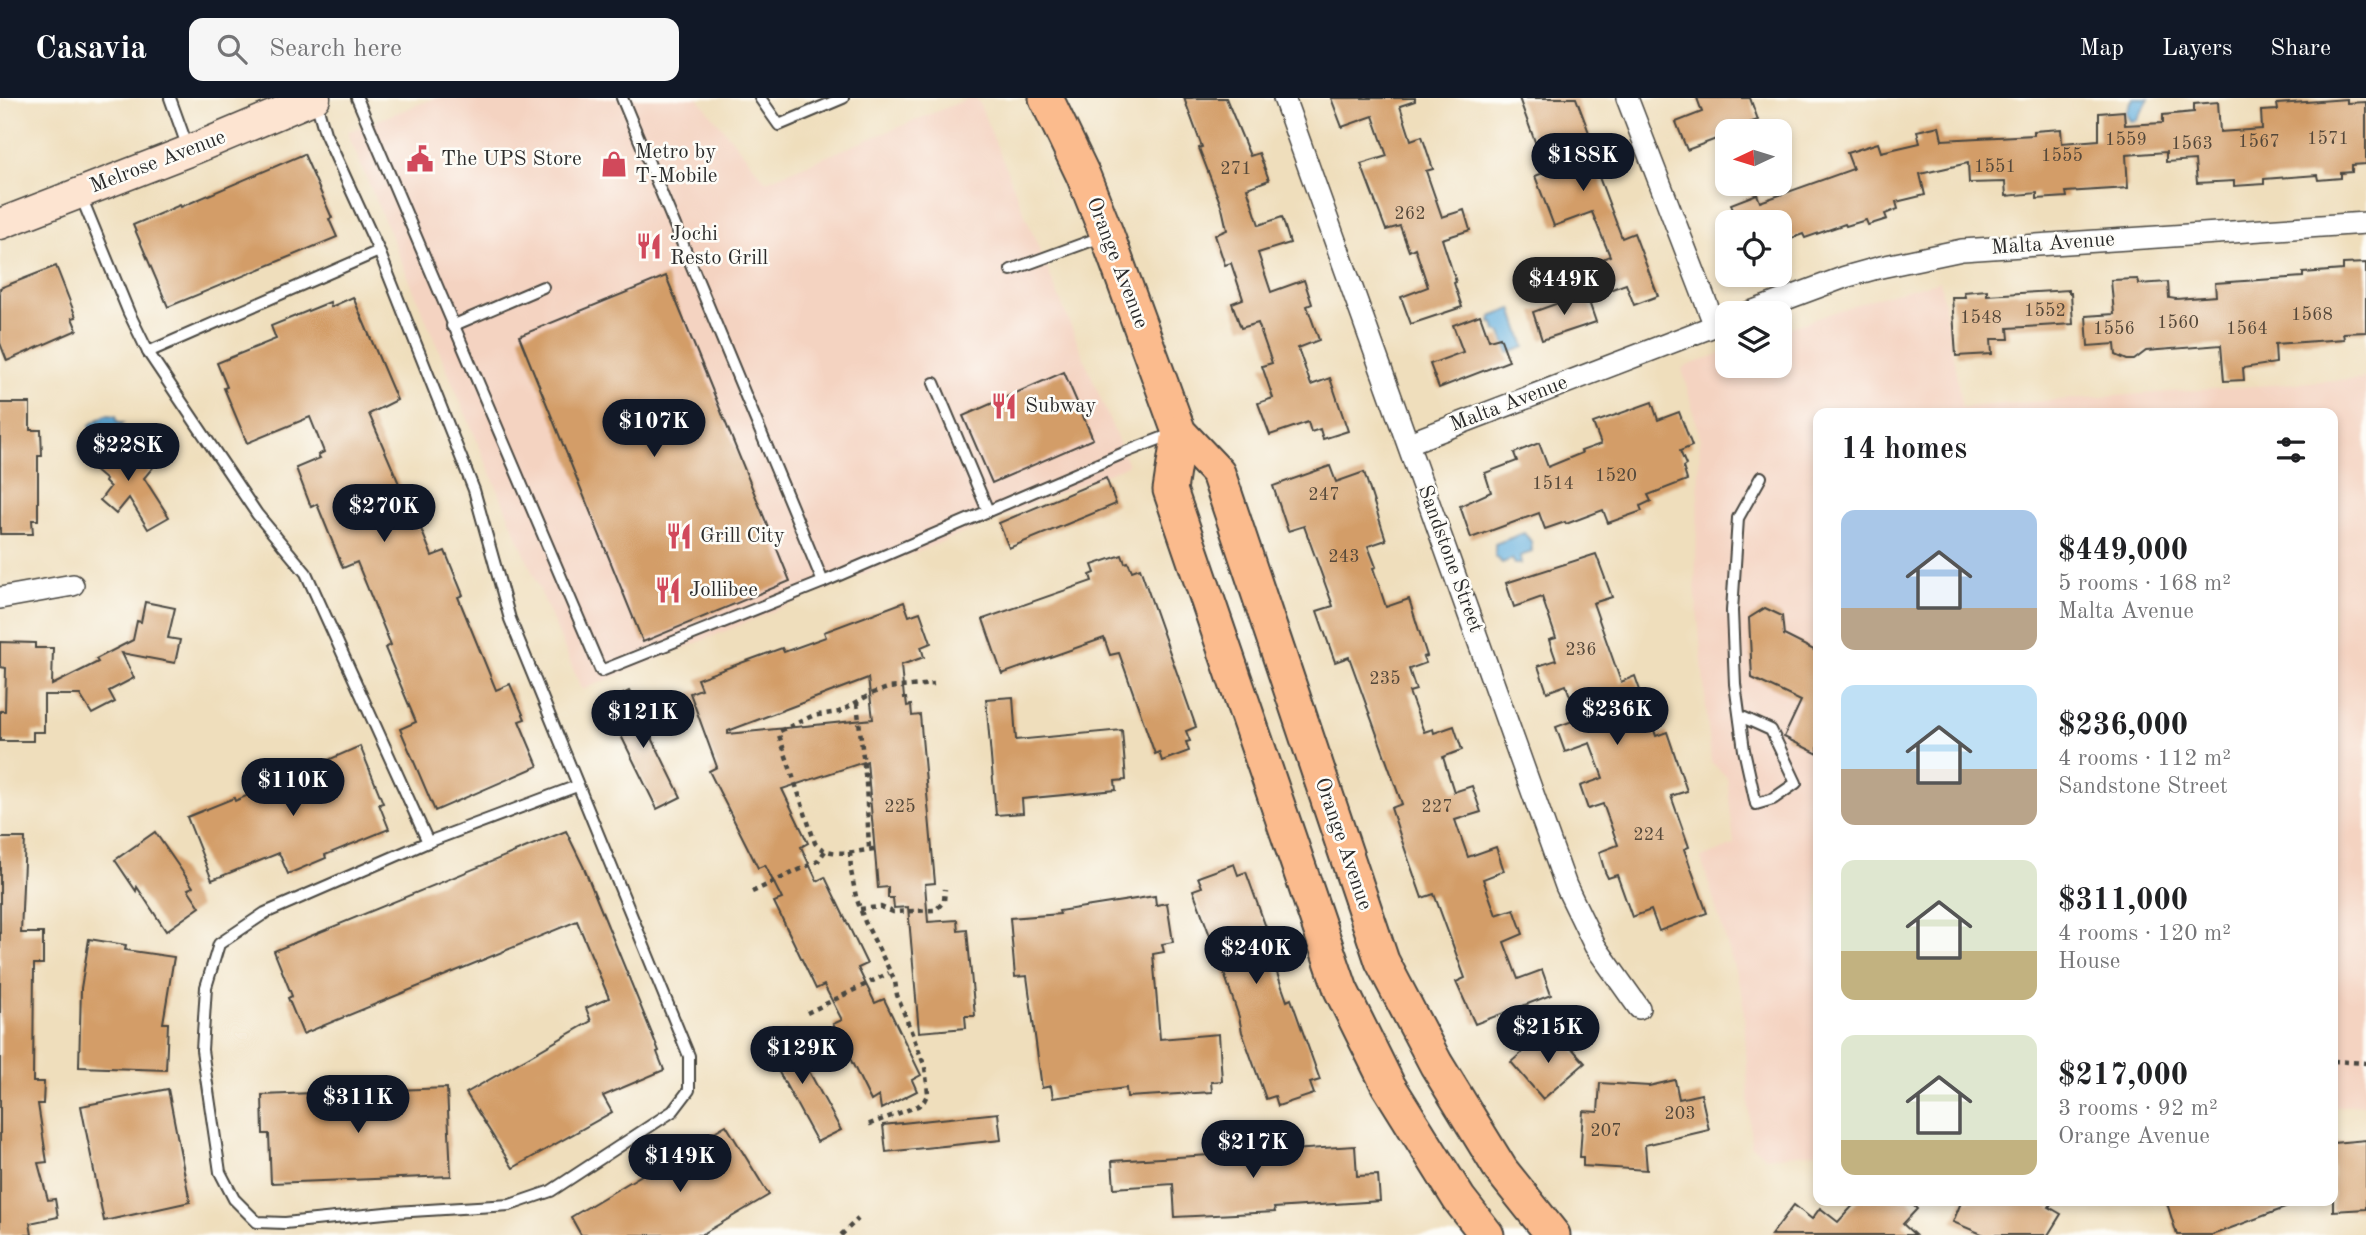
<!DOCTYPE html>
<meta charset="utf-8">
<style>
:root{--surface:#fff;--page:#f6f6f6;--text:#202124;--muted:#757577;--accent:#111827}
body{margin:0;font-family:"Old Standard TT",serif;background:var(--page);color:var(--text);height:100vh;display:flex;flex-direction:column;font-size:26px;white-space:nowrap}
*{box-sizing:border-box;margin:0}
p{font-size:23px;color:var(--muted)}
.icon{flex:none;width:38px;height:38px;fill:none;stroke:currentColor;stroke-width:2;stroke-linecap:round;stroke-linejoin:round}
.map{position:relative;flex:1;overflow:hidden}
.sheet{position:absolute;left:1813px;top:310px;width:525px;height:798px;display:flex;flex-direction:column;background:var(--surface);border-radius:14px;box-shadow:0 4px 10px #0003}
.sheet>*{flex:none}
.needle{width:46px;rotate:266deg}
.controls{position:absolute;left:1715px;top:21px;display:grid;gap:14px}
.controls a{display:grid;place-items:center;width:77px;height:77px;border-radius:14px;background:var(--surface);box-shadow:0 4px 10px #0003;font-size:35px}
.price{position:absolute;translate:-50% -60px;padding:0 16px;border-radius:24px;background:var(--accent);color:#fff;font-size:23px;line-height:46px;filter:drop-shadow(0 2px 4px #0008)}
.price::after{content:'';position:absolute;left:50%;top:42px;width:21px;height:16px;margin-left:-10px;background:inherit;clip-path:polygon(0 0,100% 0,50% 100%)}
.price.selected{background:#222;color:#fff}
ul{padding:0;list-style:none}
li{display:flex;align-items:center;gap:21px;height:175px;padding:0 28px}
li span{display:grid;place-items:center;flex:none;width:196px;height:140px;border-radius:14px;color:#555}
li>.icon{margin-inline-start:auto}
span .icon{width:84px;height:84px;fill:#fffc;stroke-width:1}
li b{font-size:30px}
h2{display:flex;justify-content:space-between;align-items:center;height:84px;padding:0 28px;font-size:30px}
header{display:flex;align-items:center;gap:42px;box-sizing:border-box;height:98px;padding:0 35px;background:var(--accent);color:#fff}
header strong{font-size:33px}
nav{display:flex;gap:38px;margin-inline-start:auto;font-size:24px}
.search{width:490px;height:63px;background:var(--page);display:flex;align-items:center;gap:18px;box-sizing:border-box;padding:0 24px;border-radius:14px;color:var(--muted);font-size:26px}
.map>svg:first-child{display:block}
.built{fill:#f4d3c1}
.water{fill:#64afdd;stroke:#486d84;stroke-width:2}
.building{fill:#d39d68;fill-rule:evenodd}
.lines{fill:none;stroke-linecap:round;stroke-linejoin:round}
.lane-casing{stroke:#484641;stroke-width:14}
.street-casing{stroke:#484641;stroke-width:24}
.secondary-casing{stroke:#484641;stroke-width:33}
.primary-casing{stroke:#484641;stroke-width:37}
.path{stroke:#484641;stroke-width:4.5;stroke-dasharray:5 5;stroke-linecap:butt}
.lane{stroke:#fff;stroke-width:10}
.street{stroke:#fff;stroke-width:21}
.secondary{stroke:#fde4d1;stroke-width:30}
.primary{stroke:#fbbb8d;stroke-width:33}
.labels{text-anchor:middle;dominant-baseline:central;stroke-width:5;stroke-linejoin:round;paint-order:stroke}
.number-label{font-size:18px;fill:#55483a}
.poi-label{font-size:21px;fill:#2b2b2b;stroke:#fdfcf7;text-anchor:start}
.street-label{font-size:21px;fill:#2b2b2b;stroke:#fdfcf7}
</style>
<header>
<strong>Casavia</strong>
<div class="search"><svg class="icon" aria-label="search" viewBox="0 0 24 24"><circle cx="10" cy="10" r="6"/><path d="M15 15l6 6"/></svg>Search here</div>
<nav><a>Map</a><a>Layers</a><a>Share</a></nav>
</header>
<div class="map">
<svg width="2366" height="1137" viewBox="0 0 2366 1137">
<rect width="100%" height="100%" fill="#fdfcf7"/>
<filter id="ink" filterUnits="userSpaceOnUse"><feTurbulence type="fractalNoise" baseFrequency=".0143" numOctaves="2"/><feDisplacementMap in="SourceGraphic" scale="14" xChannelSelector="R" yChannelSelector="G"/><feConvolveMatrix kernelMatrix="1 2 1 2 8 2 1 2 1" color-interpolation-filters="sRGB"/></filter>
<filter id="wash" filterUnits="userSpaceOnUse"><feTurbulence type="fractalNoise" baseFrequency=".00686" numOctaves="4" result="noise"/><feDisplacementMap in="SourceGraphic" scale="28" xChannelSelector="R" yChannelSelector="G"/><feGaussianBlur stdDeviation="1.57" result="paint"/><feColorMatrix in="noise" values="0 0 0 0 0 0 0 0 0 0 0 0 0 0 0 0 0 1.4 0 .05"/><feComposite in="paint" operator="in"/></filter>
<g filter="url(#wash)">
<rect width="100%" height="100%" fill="#efdebc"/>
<g class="built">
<polygon points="435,0 698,0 766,83 970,0 977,0 1128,367 582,592 347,34"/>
<polygon points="1940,183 1962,309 2366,280 2366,1006 2333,1009 2333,315 1818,315 1818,1054 1766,1059 1751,1047 1743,899 1701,760 1734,747 1727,679 1711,664 1695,487 1700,340 1682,270 1727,253 1727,268 1780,268 1780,233 1872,201"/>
</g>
<g class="water">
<polygon points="2133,0 2149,0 2137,22 2130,23 2126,14"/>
<polygon points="1512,211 1525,249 1509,255 1501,235 1496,233 1494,225 1490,225 1491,219"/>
<polygon points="106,317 116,318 118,325 123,325 118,332 120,338 117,343 110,343 104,335 99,339 91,336 90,327"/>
<path d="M1524,435C1532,445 1531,440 1532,454L1520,458L1521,466H1515L1512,461L1502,465L1495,457V446Z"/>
</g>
<g id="blocks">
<g class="building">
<polygon points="1184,0 1226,0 1250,58 1259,55 1269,82 1247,90 1259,127 1282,119 1290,145 1258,155 1271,194 1304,182 1312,206 1307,208 1319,242 1298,250 1311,287 1330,280 1348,333 1323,341 1320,331 1311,334 1308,324 1270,337 1258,305 1273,300 1262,268 1272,265 1258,225 1241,230 1232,205 1243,201 1231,165 1225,167 1215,137 1227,132 1222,110 1199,50 1202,49"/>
<polygon points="1331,0 1415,0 1415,3 1400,8 1411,42 1422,38 1433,71 1426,73 1442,119 1464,112 1470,132 1442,141 1456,184 1454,185 1462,209 1411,226 1401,199 1428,189 1415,150 1409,153 1400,128 1386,132 1361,66 1387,58 1373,18 1342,29"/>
<polygon points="1519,0 1576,0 1591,40 1585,42 1622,140 1634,135 1658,198 1634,207 1626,186 1598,196 1587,167 1610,158 1592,114 1554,128 1535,78 1546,74"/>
<polygon points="1697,0 1750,0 1758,22 1749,25 1750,28 1736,33 1727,33 1727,37 1687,52 1676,24 1702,14"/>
<polygon points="2347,1 2347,5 2366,4 2366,66 2352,67 2352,74 2341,75 2341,80 2318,82 2317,77 2264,81 2264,86 2234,88 2234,83 2197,85 2195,62 2166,64 2166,54 2126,57 2128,90 2066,94 2067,99 2037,101 2037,95 2006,98 2005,84 1969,85 1968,65 1920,76 1925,97 1896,104 1898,111 1885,116 1887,121 1868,127 1866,122 1846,128 1845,126 1805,140 1803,136 1784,143 1780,124 1737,124 1731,106 1757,96 1760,104 1853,71 1847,55 1878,45 1881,54 1920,45 1917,33 1939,28 1942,42 2034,37 2034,33 2061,31 2062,45 2099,42 2099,15 2124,13 2125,27 2163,25 2163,17 2194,14 2194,6 2218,4 2220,34 2262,31 2261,13 2278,12 2277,6"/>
<polygon points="304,56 332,120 329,121 337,139 168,209 133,127 180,107 181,109"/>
<polygon points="2366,165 2366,234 2343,235 2344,241 2275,246 2276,265 2243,270 2244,282 2224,283 2221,247 2146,253 2134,262 2127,262 2116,257 2115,246 2088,248 2086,218 2114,216 2111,182 2138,181 2139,186 2168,184 2169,200 2176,201 2216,198 2215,185 2303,179 2303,175 2343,172 2343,166"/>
<polygon points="56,168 76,219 72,220 77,232 7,263 0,245 0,190"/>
<polygon points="666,178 790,483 643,544 519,238"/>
<polygon points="1987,192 1987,197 2069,192 2069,195 2071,195 2073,226 2008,230 2009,241 1991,241 1992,256 1956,258 1952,199 1965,199 1964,194"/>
<polygon points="1586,195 1596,224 1542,242 1533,214"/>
<polygon points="353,199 397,302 369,316 403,395 406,394 432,458 445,453 463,497 458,499 496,592 510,586 525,621 519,623 538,668 435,713 400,631 416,624 385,550 391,547 357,464 343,470 317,406 311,409 296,370 320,360 318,357 324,354 310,319 247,345 224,290 227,289 217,265 276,241 271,228 330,204 331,209"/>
<polygon points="1480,217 1489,242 1500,239 1509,263 1439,290 1430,266 1463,254 1453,227"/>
<polygon points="1064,274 1093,341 992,385 963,318"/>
<polygon points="1652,304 1658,322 1679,314 1692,348 1680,353 1686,367 1683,369 1687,382 1648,397 1651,403 1640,408 1642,413 1608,425 1603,412 1566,426 1565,424 1545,431 1539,415 1471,440 1460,408 1491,394 1485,375 1517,363 1514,355 1539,345 1548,369 1582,355 1581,353 1601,346 1593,325"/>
<polygon points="0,305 30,305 30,332 41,332 42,358 38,358 38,422 32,422 33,436 0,436"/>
<polygon points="104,343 126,360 134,351 154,368 144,380 169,419 148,431 129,400 116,416 100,402 110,389 105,384 106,382 86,365"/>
<polygon points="1330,368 1336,384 1364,374 1386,442 1368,448 1376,469 1373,470 1386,509 1409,501 1427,558 1423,559 1426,565 1409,571 1416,592 1409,594 1424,634 1433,631 1434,635 1454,628 1462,652 1443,659 1454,694 1472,688 1481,714 1455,722 1468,759 1496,749 1504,773 1483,781 1496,817 1514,811 1523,836 1504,844 1518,881 1542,872 1551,897 1475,926 1456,884 1465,880 1434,796 1422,800 1401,740 1391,710 1402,706 1349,559 1335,564 1317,513 1333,508 1332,505 1304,428 1288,433 1273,388"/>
<polygon points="1106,380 1116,406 1009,450 999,425"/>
<polygon points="1596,456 1612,499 1593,505 1621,584 1635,578 1656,638 1667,634 1687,693 1671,698 1689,749 1684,751 1707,815 1659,833 1651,812 1632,819 1617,777 1608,780 1605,774 1599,754 1618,747 1603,706 1588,711 1580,688 1603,680 1590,645 1565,654 1556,629 1578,621 1566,587 1547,594 1538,568 1556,562 1549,542 1556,540 1542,499 1514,509 1506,485"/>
<polygon points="1122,457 1125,465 1128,464 1132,473 1140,470 1196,629 1186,633 1190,643 1186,644 1189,653 1162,663 1159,654 1155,656 1119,555 1110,557 1104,540 1002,576 983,521 1092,483 1090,477 1095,475 1092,467"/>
<polygon points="145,504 175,510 168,540 180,542 175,565 122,555 134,580 109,593 115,604 92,616 80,597 44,597 44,634 33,634 33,643 0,643 0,613 5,613 6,570 0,569 0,544 35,545 35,550 53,550 52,587 98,564 96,561 133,542 137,523 141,524"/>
<path d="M904,504L909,518L920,514L931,545L921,549L924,559L901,567L904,600H906L907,608L911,607L912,618L920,617L935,785L925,786L928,824L957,822L958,833L967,832L975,918H965L966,930L919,934L908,809L894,810L893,800H888V789L878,790L867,663L782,691L808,745L801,749L817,783L825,779L867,866L858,870L875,905L884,901L921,977L912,982L917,993L881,1011L879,998L871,1003L833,926L842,922L824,887L816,891L793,843L774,804L782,801L765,767L758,770L709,673L717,669L690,595L701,591L697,581L782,550L784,554L826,539L824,534ZM868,580L873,621L728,636V633Z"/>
<polygon points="1765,510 1782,518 1784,537 1818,554 1818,656 1784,639 1801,603 1752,580 1749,520"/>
<polygon points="629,593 681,699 657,711 605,605"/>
<polygon points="1013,599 1016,642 1122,632 1126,682 1115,683 1116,692 1022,701 1023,715 996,717 986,601"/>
<polygon points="360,648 383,705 379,706 389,731 325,757 326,760 288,776 279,755 212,782 187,719 234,700 235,703"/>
<polygon points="566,733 584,770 659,953 657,954 664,972 603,998 612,1014 513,1070 466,995 591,923 586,910 609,900 577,823 303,936 288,900 292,898 274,853"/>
<polygon points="155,734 193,789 188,791 200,809 166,833 137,789 136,793 115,762"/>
<polygon points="0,740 25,740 21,835 43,835 43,866 34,866 33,984 44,984 43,1006 38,1006 47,1064 38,1065 48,1102 55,1101 58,1119 30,1125 32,1137 0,1137"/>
<polygon points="1234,766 1238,777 1246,774 1277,860 1272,861 1287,903 1291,901 1320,982 1310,985 1314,996 1278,1008 1275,998 1266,1001 1242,934 1239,919 1225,878 1193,792 1202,789 1198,779"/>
<polygon points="1155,798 1156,807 1167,805 1173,844 1162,846 1164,854 1153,856 1160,941 1219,936 1222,983 1211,984 1212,994 1127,999 1126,990 1053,1000 1051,988 1042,990 1027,878 1015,879 1010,820 1060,816 1059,813"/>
<polygon points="89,841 126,847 125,852 174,859 163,925 168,925 166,972 79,969 81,890"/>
<polygon points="787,933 841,1032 817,1044 763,945"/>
<polygon points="1562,939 1585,965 1543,1001 1511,964 1539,940 1548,951"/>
<polygon points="1675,982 1679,1001 1701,996 1709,1032 1645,1047 1647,1072 1583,1068 1583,1059 1580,1059 1583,1013 1598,1014 1600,985 1649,988"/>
<polygon points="447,990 451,1078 271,1085 269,1036 263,1036 262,997"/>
<polygon points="168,991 190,1104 104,1123 81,1008"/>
<polygon points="998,1015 1001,1042 886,1054 883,1027"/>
<polygon points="726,1027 769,1097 701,1137 581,1137 571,1119"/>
<polygon points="2366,1042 2366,1111 2333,1113 2333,1045"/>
<polygon points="1355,1048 1357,1078 1378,1077 1380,1103 1274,1110 1275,1114 1175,1119 1173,1086 1114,1090 1112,1063"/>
<polygon points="1858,1102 1908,1102 1917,1111 1903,1126 1915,1137 1771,1137 1794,1107 1812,1121 1820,1110 1838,1124"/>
<polygon points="1962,1102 2054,1102 2049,1109 2061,1116 2048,1137 1984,1137 1953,1124"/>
<polygon points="2166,1102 2301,1102 2301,1104 2212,1137 2177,1137"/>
</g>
</g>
</g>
<g filter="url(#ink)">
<use href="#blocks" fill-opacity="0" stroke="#484641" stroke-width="2"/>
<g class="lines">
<g class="lane-casing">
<g id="lane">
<polyline points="170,0 188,50"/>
<polyline points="315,0 325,35 379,153 474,392 510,521 689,958 689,992 673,1013 551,1093 510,1107 395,1114 285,1125 257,1124 234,1101 220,1074 202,952 206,889 219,846 265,815 428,744 577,688"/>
<polyline points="357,0 601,573 823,484 622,0"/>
<polyline points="760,0 779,27 843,0"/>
<polyline points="80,96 129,215 148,254 257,416 306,475 428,744"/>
<polyline points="1011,172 1104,138"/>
<polyline points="452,228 543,189"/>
<polyline points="148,254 379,153"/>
<polyline points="934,285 988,413"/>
<polyline points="823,484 1126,354 1172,336"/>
<polyline points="1740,618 1771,632 1796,685 1773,701 1756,706 1744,652 1735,586 1732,513 1738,420 1761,379"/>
</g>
</g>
<g class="street-casing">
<g id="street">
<polyline points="1284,0 1566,788 1595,848 1639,910"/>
<polyline points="1627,0 1715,228"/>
<polyline points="1748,215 1845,179 1881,169 1962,152 2366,125"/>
<polyline points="1409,345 1727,223"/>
<polyline points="0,500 73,487"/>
</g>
</g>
<g class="secondary-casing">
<polyline id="secondary" points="0,126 196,50 315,0"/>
</g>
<g class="primary-casing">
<g id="primary">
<polyline points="1046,0 1083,77 1107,137 1179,334 1218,375 1382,863 1436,966 1501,1072 1553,1137"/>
<polyline points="1179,334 1170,392 1341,892 1388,987 1459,1101 1487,1137"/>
</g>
</g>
<g class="path">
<polyline points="857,605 866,685 869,751"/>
<path d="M874,751C857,753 828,761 815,745L779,637L780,633L812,618L839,614L873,595L888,590L934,586"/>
<polyline points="850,754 851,773 856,799 865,824 895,883 897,897 925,969 928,995 924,1003 918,1008 867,1027"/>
<polyline points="752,794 818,763 825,753"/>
<polyline points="860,811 881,809 893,814 936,812 944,803 945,791"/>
<polyline points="807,915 889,875"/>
<polyline points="2333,963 2366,965"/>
<polyline points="841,1137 858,1121"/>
</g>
<use href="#lane" class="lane"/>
<use href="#street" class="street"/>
<use href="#secondary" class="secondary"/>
<use href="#primary" class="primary"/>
</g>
</g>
<defs>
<g id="civic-bare" transform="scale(2.1)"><path d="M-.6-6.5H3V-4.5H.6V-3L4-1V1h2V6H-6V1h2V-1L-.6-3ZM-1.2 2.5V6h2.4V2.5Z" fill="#d1495b" stroke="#fdfcf7" stroke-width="2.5" paint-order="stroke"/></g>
<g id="shop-bare" transform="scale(2.1)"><path d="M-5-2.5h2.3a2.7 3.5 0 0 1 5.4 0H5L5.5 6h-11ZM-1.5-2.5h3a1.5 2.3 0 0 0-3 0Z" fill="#d1495b" stroke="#fdfcf7" stroke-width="2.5" paint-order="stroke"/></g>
<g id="restaurant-bare" transform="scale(2.1)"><path d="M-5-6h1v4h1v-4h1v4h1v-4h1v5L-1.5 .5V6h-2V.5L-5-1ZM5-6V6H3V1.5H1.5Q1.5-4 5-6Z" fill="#d1495b" stroke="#fdfcf7" stroke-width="2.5" paint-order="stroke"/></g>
</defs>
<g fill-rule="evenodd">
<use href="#civic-bare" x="420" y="61"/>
<use href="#shop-bare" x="614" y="66"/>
<use href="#restaurant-bare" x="649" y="148"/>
<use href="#restaurant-bare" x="1004" y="308"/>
<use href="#restaurant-bare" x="679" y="438"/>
<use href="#restaurant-bare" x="668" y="492"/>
</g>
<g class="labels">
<g class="number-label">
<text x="2328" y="41">1571</text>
<text x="2126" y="42">1559</text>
<text x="2259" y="44">1567</text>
<text x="2192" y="46">1563</text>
<text x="2062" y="58">1555</text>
<text x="1995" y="69">1551</text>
<text x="1236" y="71">271</text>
<text x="1410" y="116">262</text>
<text x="2045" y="213">1552</text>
<text x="2312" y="217">1568</text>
<text x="1981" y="220">1548</text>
<text x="2178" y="225">1560</text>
<text x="2114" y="231">1556</text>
<text x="2247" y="231">1564</text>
<text x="1616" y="378">1520</text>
<text x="1553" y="386">1514</text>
<text x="1324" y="397">247</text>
<text x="1344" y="459">243</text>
<text x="1581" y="552">236</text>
<text x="1385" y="581">235</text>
<text x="900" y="709">225</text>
<text x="1437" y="709">227</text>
<text x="1649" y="737">224</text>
<text x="1680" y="1016">203</text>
<text x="1606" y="1033">207</text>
</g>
<g class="poi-label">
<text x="635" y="54">Metro by<tspan x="635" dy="24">T-Mobile</tspan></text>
<text x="441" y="61">The UPS Store</text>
<text x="670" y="136">Jochi<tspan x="670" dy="24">Resto Grill</tspan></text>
<text x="1025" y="308">Subway</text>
<text x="700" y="438">Grill City</text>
<text x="689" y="492">Jollibee</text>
</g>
<g class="street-label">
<text transform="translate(158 64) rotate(-21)">Melrose Avenue</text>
<text transform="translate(2053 146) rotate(-4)">Malta Avenue</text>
<text transform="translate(1117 165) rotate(69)">Orange Avenue</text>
<text transform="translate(1509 306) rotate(-21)">Malta Avenue</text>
<text transform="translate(1450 461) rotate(70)">Sandstone Street</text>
<text transform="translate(1343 746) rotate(71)">Orange Avenue</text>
</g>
</g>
</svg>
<div class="controls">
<a><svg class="needle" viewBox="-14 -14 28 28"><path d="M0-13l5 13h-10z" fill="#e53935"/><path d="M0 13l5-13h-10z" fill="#757577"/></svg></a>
<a><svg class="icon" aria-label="locate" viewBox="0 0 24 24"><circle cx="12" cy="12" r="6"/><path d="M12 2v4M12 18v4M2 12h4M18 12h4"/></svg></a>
<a><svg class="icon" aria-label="layers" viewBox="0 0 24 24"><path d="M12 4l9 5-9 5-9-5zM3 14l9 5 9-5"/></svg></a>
</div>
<b class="price" style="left:1583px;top:95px">$188K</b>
<b class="price selected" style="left:1564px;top:219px">$449K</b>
<b class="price" style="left:654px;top:361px">$107K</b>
<b class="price" style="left:128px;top:385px">$228K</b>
<b class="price" style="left:384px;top:446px">$270K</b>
<b class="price" style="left:1617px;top:649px">$236K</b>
<b class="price" style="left:643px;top:652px">$121K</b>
<b class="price" style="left:293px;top:720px">$110K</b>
<b class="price" style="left:1256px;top:888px">$240K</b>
<b class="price" style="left:1548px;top:967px">$215K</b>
<b class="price" style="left:802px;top:988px">$129K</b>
<b class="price" style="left:358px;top:1037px">$311K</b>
<b class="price" style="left:1253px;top:1082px">$217K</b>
<b class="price" style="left:680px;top:1096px">$149K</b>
<section class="sheet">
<h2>14 homes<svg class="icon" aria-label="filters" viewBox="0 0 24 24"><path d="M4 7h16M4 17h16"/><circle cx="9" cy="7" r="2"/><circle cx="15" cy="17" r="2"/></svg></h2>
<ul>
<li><span style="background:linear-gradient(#a9c7e8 70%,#b9a48a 0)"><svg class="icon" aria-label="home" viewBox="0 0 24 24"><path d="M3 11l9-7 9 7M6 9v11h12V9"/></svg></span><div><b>$449,000</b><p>5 rooms · 168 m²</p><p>Malta Avenue</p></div></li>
<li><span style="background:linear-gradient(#bfe0f5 60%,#b9a48a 0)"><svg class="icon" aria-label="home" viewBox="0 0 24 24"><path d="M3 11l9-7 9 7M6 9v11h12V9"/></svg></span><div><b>$236,000</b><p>4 rooms · 112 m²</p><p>Sandstone Street</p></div></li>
<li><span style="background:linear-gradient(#dfe7d0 65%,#c2b280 0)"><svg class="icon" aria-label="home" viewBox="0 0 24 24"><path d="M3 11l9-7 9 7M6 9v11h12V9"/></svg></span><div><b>$311,000</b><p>4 rooms · 120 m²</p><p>House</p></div></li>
<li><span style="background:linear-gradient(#dfe7d0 75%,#c2b280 0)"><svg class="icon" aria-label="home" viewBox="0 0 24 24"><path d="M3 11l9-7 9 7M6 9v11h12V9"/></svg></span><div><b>$217,000</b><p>3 rooms · 92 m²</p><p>Orange Avenue</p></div></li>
</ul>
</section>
</div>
